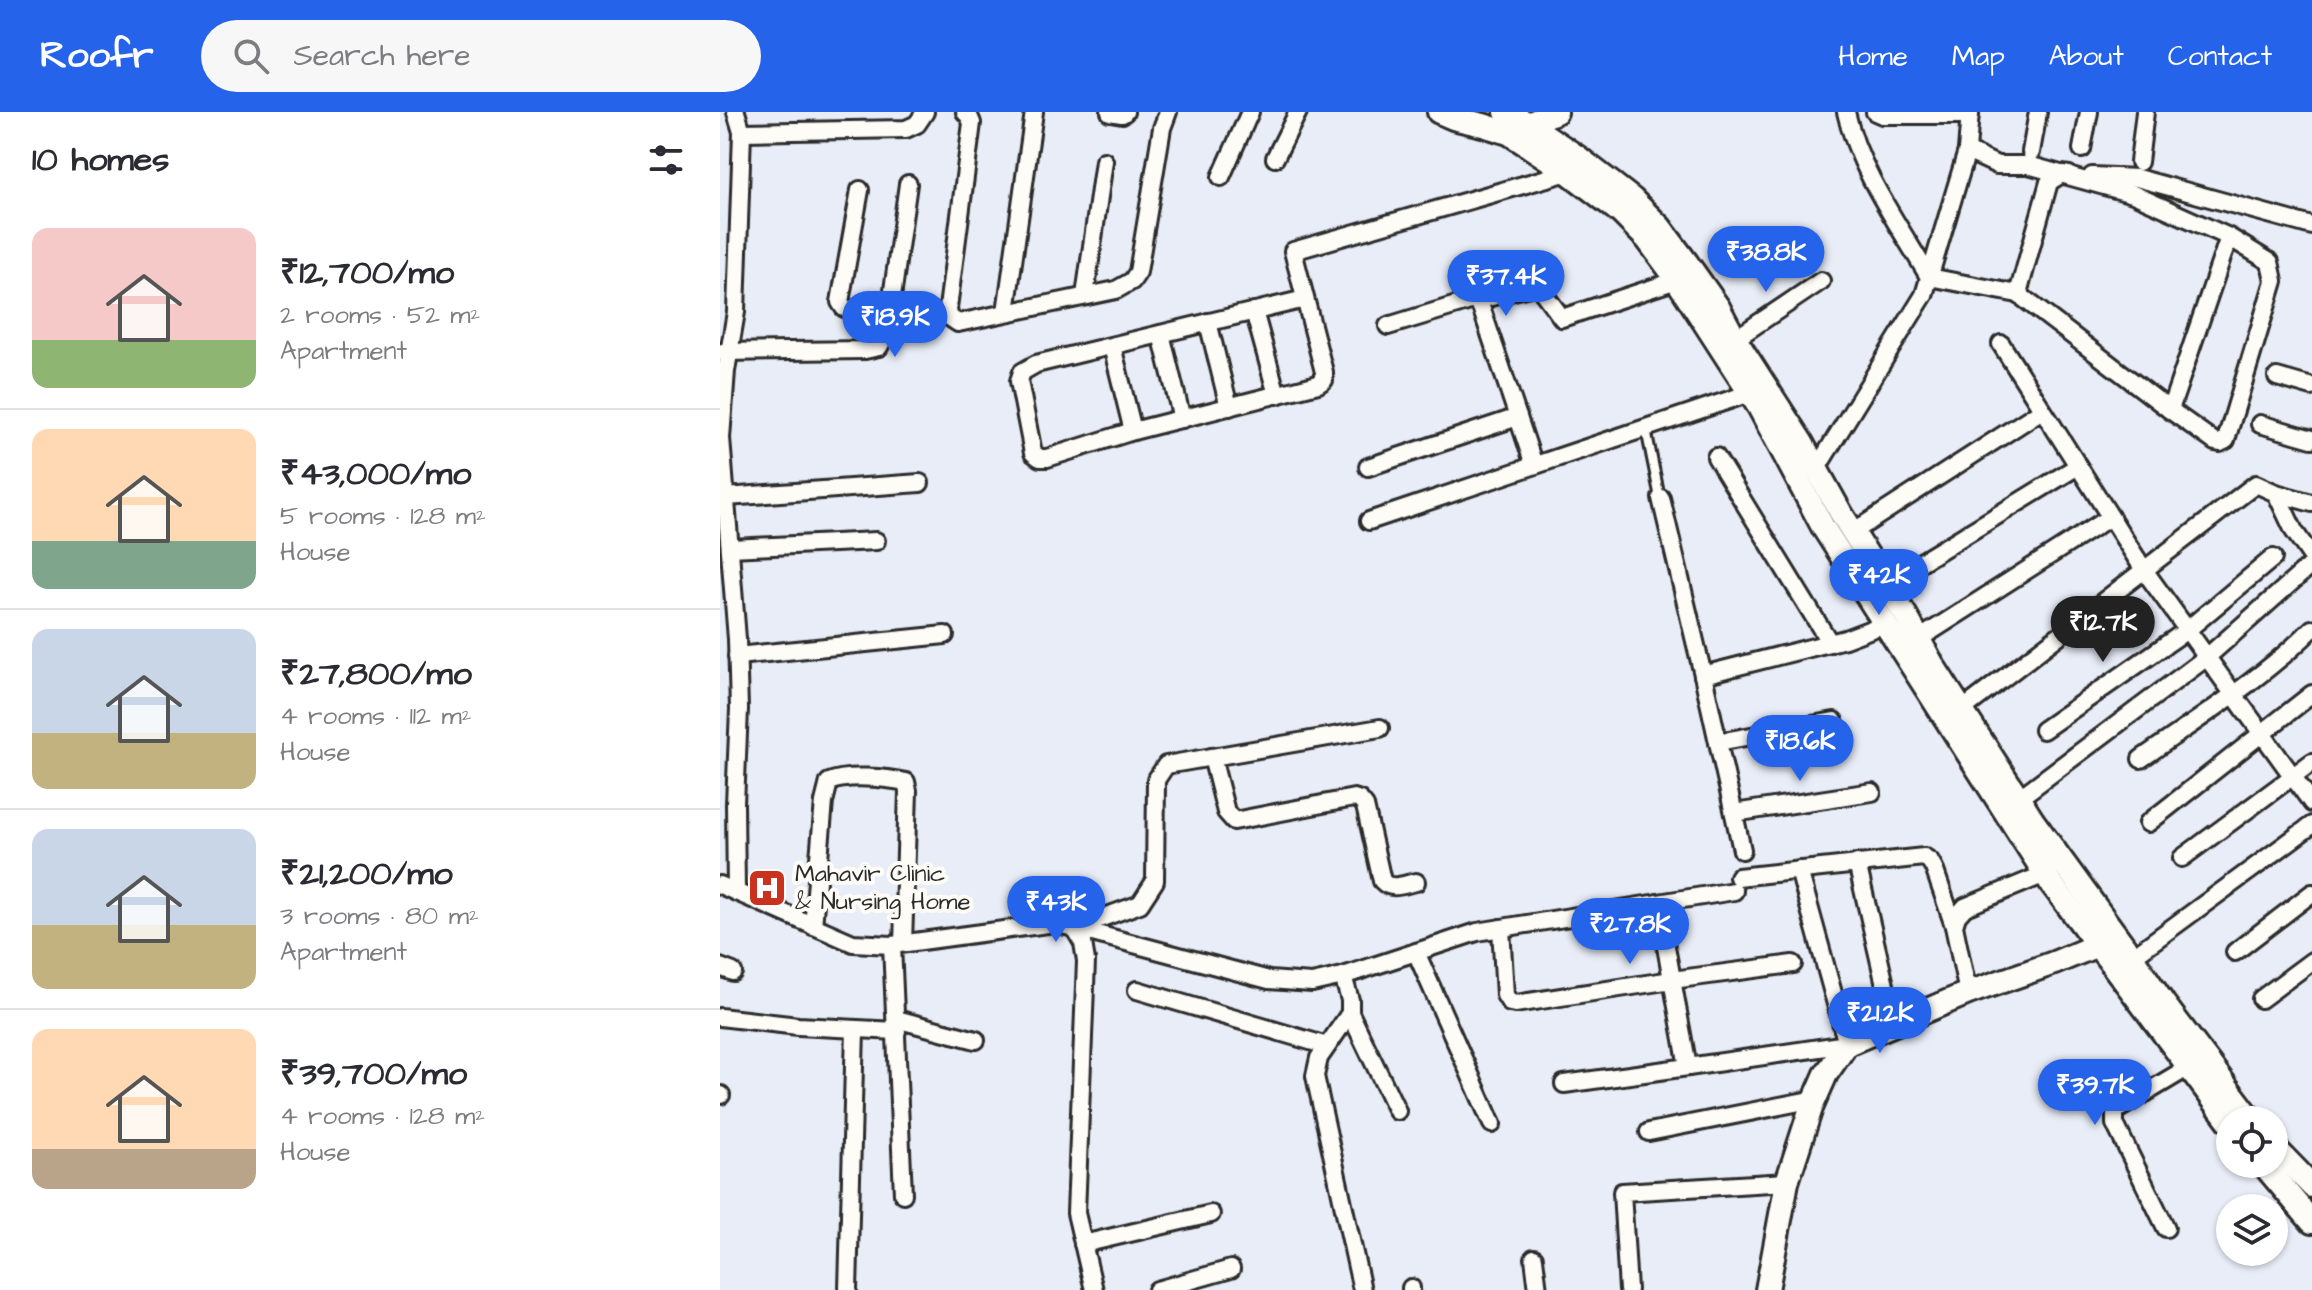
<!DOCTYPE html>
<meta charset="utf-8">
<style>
:root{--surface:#fff;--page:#f7f7f7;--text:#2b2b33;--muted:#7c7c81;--line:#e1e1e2;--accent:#2563eb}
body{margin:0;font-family:"Architects Daughter",sans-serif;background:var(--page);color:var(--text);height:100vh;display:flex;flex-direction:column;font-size:30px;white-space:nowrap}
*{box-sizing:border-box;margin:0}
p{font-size:26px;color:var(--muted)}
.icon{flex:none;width:44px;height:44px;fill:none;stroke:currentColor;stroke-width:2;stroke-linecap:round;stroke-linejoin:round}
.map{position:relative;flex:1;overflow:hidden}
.side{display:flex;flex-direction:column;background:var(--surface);width:720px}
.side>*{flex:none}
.tools{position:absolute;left:1496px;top:994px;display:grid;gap:16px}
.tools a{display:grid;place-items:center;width:72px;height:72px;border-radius:50%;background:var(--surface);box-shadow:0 2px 6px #0004;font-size:40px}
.price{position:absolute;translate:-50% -68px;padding:0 18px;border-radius:28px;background:var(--accent);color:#fff;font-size:26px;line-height:52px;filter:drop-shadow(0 2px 4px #0008)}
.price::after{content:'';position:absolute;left:50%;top:48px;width:24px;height:18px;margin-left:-12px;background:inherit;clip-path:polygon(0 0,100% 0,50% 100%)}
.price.current{background:#222;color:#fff}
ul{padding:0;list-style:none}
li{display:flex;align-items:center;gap:24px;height:200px;padding:0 32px}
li+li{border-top:2px solid var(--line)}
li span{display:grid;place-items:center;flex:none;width:224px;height:160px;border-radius:16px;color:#555}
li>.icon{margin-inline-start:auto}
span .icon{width:96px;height:96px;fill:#fffc;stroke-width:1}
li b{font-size:34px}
h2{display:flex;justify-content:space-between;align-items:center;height:96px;padding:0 32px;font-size:34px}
header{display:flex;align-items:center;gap:48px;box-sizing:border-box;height:112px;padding:0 40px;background:var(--accent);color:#fff}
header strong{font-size:38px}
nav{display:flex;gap:44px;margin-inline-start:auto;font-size:28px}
.search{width:560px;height:72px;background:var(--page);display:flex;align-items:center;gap:20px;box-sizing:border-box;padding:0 28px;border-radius:44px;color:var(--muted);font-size:30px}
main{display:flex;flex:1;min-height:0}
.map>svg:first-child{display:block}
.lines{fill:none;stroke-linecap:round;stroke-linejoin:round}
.lane-casing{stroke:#2b2b2b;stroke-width:14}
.street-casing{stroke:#2b2b2b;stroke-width:22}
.secondary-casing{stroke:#2b2b2b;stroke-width:28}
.lane{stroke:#fdfcf7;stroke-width:8}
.street{stroke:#fdfcf7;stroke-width:16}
.secondary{stroke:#fdfcf7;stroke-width:22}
.labels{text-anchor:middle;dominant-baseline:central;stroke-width:8;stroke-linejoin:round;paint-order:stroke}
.poi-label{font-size:24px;fill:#2b2b2b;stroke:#fdfcf7;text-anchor:start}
</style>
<header>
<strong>Roofr</strong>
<div class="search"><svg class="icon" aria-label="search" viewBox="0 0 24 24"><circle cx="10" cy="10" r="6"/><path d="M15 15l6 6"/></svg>Search here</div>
<nav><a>Home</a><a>Map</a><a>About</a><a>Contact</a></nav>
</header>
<main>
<section class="side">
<h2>10 homes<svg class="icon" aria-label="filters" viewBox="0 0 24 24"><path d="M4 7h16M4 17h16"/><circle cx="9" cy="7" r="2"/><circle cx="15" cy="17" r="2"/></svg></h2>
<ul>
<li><span style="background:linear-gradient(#f6c9c9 70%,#8fb573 0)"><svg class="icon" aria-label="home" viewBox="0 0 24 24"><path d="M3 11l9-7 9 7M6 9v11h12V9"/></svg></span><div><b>₹12,700/mo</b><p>2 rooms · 52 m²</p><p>Apartment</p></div></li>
<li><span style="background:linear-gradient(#ffd9b3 70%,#7fa58c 0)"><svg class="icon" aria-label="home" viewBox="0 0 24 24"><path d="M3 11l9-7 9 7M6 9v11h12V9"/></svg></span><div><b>₹43,000/mo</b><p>5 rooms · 128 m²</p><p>House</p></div></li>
<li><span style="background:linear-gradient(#c9d6e8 65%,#c2b280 0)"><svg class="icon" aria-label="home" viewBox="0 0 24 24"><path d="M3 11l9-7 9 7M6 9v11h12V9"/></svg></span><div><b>₹27,800/mo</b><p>4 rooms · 112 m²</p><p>House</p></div></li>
<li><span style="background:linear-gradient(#c9d6e8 60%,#c2b280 0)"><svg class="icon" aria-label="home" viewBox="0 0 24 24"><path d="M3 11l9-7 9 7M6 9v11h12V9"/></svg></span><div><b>₹21,200/mo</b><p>3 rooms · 80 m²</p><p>Apartment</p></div></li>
<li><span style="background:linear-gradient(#ffd9b3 75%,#b9a48a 0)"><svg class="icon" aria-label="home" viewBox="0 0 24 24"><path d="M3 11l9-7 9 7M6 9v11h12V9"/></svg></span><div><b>₹39,700/mo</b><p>4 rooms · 128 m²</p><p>House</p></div></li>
</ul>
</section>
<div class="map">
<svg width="1592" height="1178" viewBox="0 0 1592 1178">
<rect width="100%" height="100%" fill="#e8edf8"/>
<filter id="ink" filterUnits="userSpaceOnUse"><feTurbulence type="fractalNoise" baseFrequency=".0125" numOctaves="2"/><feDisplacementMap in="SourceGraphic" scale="16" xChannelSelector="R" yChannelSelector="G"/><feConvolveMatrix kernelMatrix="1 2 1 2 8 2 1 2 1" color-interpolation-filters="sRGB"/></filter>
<g filter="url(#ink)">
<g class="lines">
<g class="lane-casing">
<polyline id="lane" points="926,317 940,386"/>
</g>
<g class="street-casing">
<g id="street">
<polyline points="245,0 249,4 252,11 228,196 229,205 238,211 396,178 412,169 418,160 442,16 448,0"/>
<polyline points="390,0 402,2 405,0"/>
<path d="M1126,0C1139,59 1179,113 1209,165L1298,182L1329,70L1342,62L1349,63"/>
<polyline points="1155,0 1162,3 1250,3"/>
<polyline points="22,20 186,17 197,12 205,0"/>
<polyline points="1362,37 1369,0"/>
<polyline points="1247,39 1277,53 1308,53 1413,82 1509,125 1550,150 1554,169 1506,328 1500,331 1495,330 1450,298 1509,125"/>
<polyline points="1311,40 1318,0"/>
<polyline points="555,46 578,0"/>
<polyline points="1419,50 1425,0"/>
<polyline points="1372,64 1417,66 1592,114"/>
<polyline points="501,65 530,0"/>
<polyline points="140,78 120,190 124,196 170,206"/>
<polyline points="1298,182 1450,298"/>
<polyline points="365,184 384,49"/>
<polyline points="585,187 316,252 302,260 299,269 313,341 320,346 327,346 413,319 598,272 604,268 604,260 573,139 848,60"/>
<polyline points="756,189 813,174 819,175 842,206 957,168"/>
<polyline points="534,199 557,283"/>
<polyline points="286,200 314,0"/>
<polyline points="488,210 509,295"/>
<polyline points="668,214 750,189 756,189 761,195 814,353"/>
<polyline points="441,222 462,307"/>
<polyline points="1015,227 1101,169"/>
<polyline points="1281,232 1424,458 1592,691"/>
<polyline points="392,234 413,319"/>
<polyline points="2,240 145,238 159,235 167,221 188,72"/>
<polyline points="1557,265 1592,275"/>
<polyline points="1540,312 1592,327"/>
<polyline points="996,345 1110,531"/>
<polyline points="648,355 798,305"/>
<polyline points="1097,356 1204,183 1247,39 1250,0"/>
<polyline points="1556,381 1592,391"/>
<polyline points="6,385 200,371"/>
<polyline points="941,386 983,563"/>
<polyline points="649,409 1030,281"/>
<polyline points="1133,420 1322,298"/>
<polyline points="10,436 156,429"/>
<polyline points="1165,472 1358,354"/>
<polyline points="1199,527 1390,405"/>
<polyline points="17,544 225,523"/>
<polyline points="1242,598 1536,372 1556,381 1574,419 1592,445"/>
<polyline points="1323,618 1467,518 1553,446"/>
<polyline points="998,630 1114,609"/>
<path d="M492,645L506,700L514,709L634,686L640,688L645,694L662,769C671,779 684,772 696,770"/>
<path d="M1421,647C1479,606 1542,567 1592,517"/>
<polyline points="1299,686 1487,545 1592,452"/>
<polyline points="1014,701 1152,680"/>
<polyline points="1428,711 1592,582"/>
<polyline points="1022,738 983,563 1125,527 1167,511"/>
<polyline points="1462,746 1592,650"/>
<polyline points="1137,751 1174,912"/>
<polyline points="1018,765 1204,745 1210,749 1214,756 1234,814"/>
<polyline points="0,773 133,831 172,833 335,811 354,816 363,831 366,849 356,1101 374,1178"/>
<polyline points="1014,779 938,791 968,955 1127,932 1079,758"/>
<polyline points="16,780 15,692 19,597 17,527 1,326 6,259 16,200 22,20 16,0"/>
<path d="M93,814L104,690L109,670C127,662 167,666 186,670L188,679L183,831"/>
<polyline points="354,816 549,868 592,871 623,864 757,820 938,791"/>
<polyline points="354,816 420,792 435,769 436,668 446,653 660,616"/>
<polyline points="781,816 785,883 790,891 795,892 952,868 1073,852"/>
<polyline points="172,833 183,1082"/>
<polyline points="696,840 772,1012"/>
<polyline points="1515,840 1592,781"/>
<polyline points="1412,845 1592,713"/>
<polyline points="0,855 13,860"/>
<polyline points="623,864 630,888 630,901 599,946 595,964 642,1178"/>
<polyline points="417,878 607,934"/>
<polyline points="1248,881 1234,814 1237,804 1245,795 1325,762"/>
<polyline points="1541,887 1592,849"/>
<polyline points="630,901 677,999"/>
<polyline points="0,905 78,914 177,919"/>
<polyline points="176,907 256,928"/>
<polyline points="844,972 968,955"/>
<polyline points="0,983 1,983"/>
<polyline points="929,1020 1095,987"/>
<polyline points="1446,1116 1395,1012 1395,1002 1397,998 1469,955"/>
<polyline points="363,1132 491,1102"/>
<polyline points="814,1146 818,1178"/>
<polyline points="691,1176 691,1178"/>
<polyline points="128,1178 135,917"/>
<polyline points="437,1178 511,1157"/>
<polyline points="908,1178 902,1080 1067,1070"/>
</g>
</g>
<g class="secondary-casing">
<g id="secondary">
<polyline points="719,0 733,6 763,13 789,21 848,60 877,82 900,100 927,127 953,162 1039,295 1103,415 1331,771 1510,1010"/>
<polyline points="786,0 807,11 859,46 912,87 940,115 967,151 998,195 1015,227 1082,331 1122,403 1186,504 1214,555 1313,709 1412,845 1444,892 1532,1008"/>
<polyline points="797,17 836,0"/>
<polyline points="1554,1035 1592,1074"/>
<polyline points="1543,1052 1592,1110"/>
<polyline points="1047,1178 1067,1070 1091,996 1106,962 1127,932 1248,881 1334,851 1392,827"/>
</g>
</g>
<use href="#lane" class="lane"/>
<use href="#street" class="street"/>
<use href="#secondary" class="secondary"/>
</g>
</g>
<defs>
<g id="hospital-square" transform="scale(2)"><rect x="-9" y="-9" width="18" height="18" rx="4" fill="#c8321e" stroke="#fdfcf7"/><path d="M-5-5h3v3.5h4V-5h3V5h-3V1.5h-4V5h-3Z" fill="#fff"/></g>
</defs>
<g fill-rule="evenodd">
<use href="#hospital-square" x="47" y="776"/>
</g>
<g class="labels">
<g class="poi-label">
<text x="75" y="762">Mahavir Clinic<tspan x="75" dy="28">&amp; Nursing Home</tspan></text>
</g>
</g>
</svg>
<div class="tools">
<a><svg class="icon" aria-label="locate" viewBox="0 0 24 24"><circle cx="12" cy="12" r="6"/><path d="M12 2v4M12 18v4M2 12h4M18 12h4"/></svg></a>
<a><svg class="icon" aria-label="layers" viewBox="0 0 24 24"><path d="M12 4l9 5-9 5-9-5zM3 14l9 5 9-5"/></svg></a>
</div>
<b class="price" style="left:1046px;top:182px">₹38.8K</b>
<b class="price" style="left:786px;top:206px">₹37.4K</b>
<b class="price" style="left:175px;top:247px">₹18.9K</b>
<b class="price" style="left:1159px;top:505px">₹42K</b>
<b class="price current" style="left:1383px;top:552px">₹12.7K</b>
<b class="price" style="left:1080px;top:671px">₹18.6K</b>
<b class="price" style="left:336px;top:832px">₹43K</b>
<b class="price" style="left:910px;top:854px">₹27.8K</b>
<b class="price" style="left:1160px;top:943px">₹21.2K</b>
<b class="price" style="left:1375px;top:1015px">₹39.7K</b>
</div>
</main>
